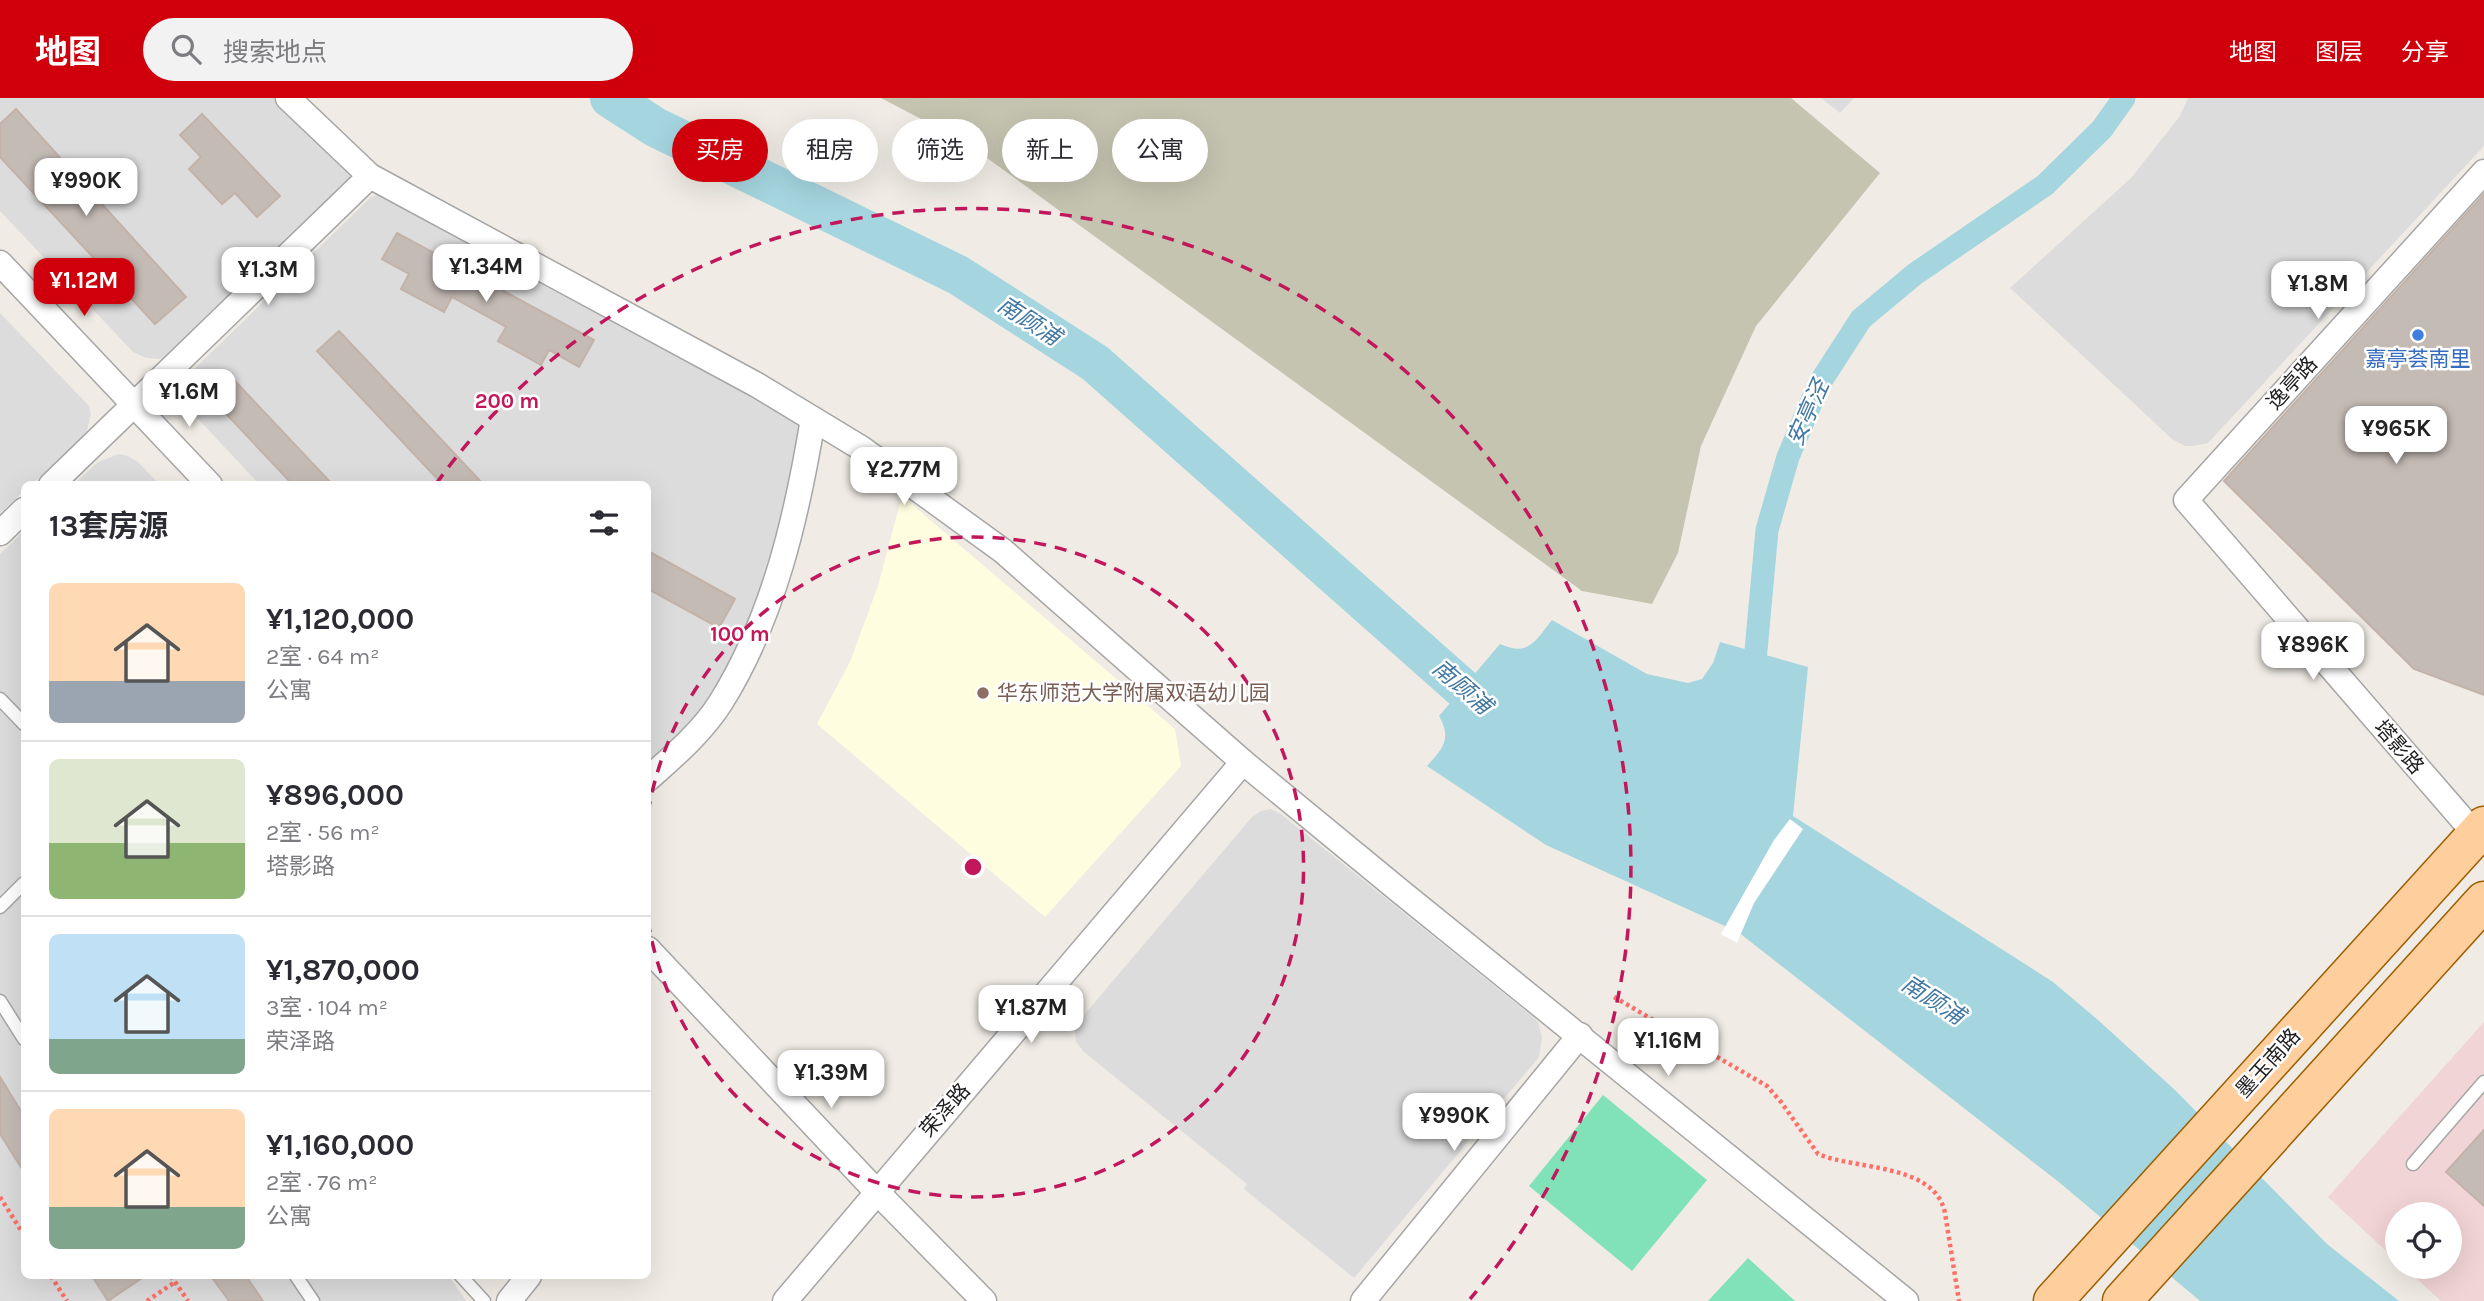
<!DOCTYPE html>
<html lang="zh">
<meta charset="utf-8">
<style>
:root{--surface:#fff;--page:#f2f2f3;--text:#2b2b33;--muted:#7c7c81;--line:#e1e1e2;--accent:#cf000c}
body{margin:0;font-family:Karla,"Noto Sans SC",sans-serif;background:var(--page);color:var(--text);height:100vh;display:flex;flex-direction:column;font-size:26px;white-space:nowrap}
*{box-sizing:border-box;margin:0}
p{font-size:23px;color:var(--muted)}
.icon{flex:none;width:38px;height:38px;fill:none;stroke:currentColor;stroke-width:2;stroke-linecap:round;stroke-linejoin:round}
.map{position:relative;flex:1;overflow:hidden}
.drawer{position:absolute;left:21px;top:383px;width:630px;height:798px;display:flex;flex-direction:column;background:var(--surface);border-radius:10px;box-shadow:0 7px 28px #0002}
.drawer>*{flex:none}
.banner{position:absolute;left:672px;top:21px;width:665px;height:63px;display:flex;gap:14px}
.tools{position:absolute;left:2385px;top:1104px;display:grid;gap:14px}
.tools a{display:grid;place-items:center;width:77px;height:77px;border-radius:50%;background:var(--surface);box-shadow:0 7px 28px #0002;font-size:35px}
.price{position:absolute;translate:-50% -60px;padding:0 16px;border-radius:14px;background:#fff;color:#222;font-size:23px;line-height:46px;filter:drop-shadow(0 2px 4px #0008)}
.price::after{content:'';position:absolute;left:50%;top:42px;width:21px;height:16px;margin-left:-10px;background:inherit;clip-path:polygon(0 0,100% 0,50% 100%)}
.price.selected{background:var(--accent);color:#fff}
ul{padding:0;list-style:none}
li{display:flex;align-items:center;gap:21px;height:175px;padding:0 28px}
li+li{border-top:2px solid var(--line)}
li span{display:grid;place-items:center;flex:none;width:196px;height:140px;border-radius:10px;color:#555}
li>.icon{margin-inline-start:auto}
span .icon{width:84px;height:84px;fill:#fffc;stroke-width:1}
li b{font-size:30px}
h2{display:flex;justify-content:space-between;align-items:center;height:84px;padding:0 28px;font-size:30px}
.tag{padding:0 24px;border-radius:32px;background:var(--surface);box-shadow:0 7px 28px #0002;font-size:24px;line-height:63px}
.tag.selected{background:var(--accent);color:#fff}
header{display:flex;align-items:center;gap:42px;box-sizing:border-box;height:98px;padding:0 35px;background:var(--accent);color:#fff}
header strong{font-size:33px}
nav{display:flex;gap:38px;margin-inline-start:auto;font-size:24px}
.search{width:490px;height:63px;background:var(--page);display:flex;align-items:center;gap:18px;box-sizing:border-box;padding:0 24px;border-radius:38px;color:var(--muted);font-size:26px}
.map>svg:first-child{display:block}
.residential{fill:#dddcdc}
.commercial{fill:#f1d4d5}
.education{fill:#fffde0}
.construction{fill:#c5c4b1}
.pitch{fill:#81e1b7}
.water{fill:#a5d5df}
.pier{fill:#fff}
.lines{fill:none;stroke-linecap:round;stroke-linejoin:round}
.canal{stroke:#a5d5df;stroke-width:23}
.river{stroke:#a5d5df;stroke-width:40}
.building{fill:#c5bbb5;stroke:#c3b2a7;stroke-width:2}
.service-casing{stroke:#a6a6a6;stroke-width:15}
.minor-casing{stroke:#a6a6a6;stroke-width:27}
.primary-casing{stroke:#9b5e00;stroke-width:41}
.path{stroke:#fe7069;stroke-width:4.5;stroke-dasharray:3.5 3.5;stroke-linecap:butt}
.service{stroke:#fff;stroke-width:12}
.minor{stroke:#fff;stroke-width:24}
.primary{stroke:#fece9d;stroke-width:38}
.ring{fill:none;stroke:#c2185b;stroke-width:3.5;stroke-dasharray:12 9}
.shop-dot{fill:#3f7fe0;stroke:#fff;stroke-width:2.5}
.education-dot{fill:#8d6e63;stroke:#fff;stroke-width:2.5}
.labels{text-anchor:middle;dominant-baseline:central;stroke-width:5;stroke-linejoin:round;paint-order:stroke}
.shop-label{font-size:21px;fill:#366cbe;stroke:#fff}
.street-label{font-size:21px;fill:#1f1f1f;stroke:#fff}
.education-label{font-size:21px;fill:#785e54;stroke:#fff;text-anchor:start}
.water-label{font-size:23px;font-style:italic;fill:#4278a2;stroke:#fff}
.centre{fill:#c2185b;stroke:#fff;stroke-width:3.5}
.ring-label{font-size:21px;text-anchor:middle;font-weight:bold;fill:#c2185b;stroke:#fff;stroke-width:5;stroke-linejoin:round;paint-order:stroke}
</style>
<header>
<strong>地图</strong>
<div class="search"><svg class="icon" aria-label="search" viewBox="0 0 24 24"><circle cx="10" cy="10" r="6"/><path d="M15 15l6 6"/></svg>搜索地点</div>
<nav><a>地图</a><a>图层</a><a>分享</a></nav>
</header>
<div class="map">
<svg width="2484" height="1203" viewBox="0 0 2484 1203">
<rect width="100%" height="100%" fill="#f0ece5"/>
<g class="residential">
<polygon points="0,0 280,0 351,76 349,85 170,258 160,261 146,260 133,254 0,113"/>
<polygon points="1821,0 1854,0 1840,15"/>
<polygon points="2188,0 2484,0 2484,48 2208,345 2193,348 2185,348 2172,341 2010,190 2131,80 2180,18"/>
<polygon points="382,95 795,318 803,329 797,374 743,546 702,614 648,669 648,387 260,387 185,307 182,301 185,280 371,99"/>
<polygon points="0,215 89,308 91,316 87,332 83,339 31,387 24,387 24,393 0,415"/>
<polygon points="119,356 128,358 138,364 160,387 73,387 98,364"/>
<polygon points="24,433 24,1178 449,1178 466,1203 0,1203 0,456"/>
<polygon points="1271,711 1281,716 1533,919 1538,924 1542,939 1539,959 1354,1180 1244,1091 1247,1086 1084,954 1076,944 1075,933 1078,924 1252,719 1261,713"/>
</g>
<polygon class="commercial" points="2484,924 2484,1203 2441,1203 2404,1169 2450,1169 2450,1116 2398,1116 2397,1163 2328,1099"/>
<polygon class="education" points="902,398 1175,631 1181,668 1045,819 817,626 850,564 878,488"/>
<polygon class="construction" points="881,0 1791,0 1880,75 1756,228 1701,348 1678,455 1652,506 1582,493 965,44"/>
<g class="pitch">
<polygon points="1603,997 1707,1082 1632,1173 1529,1088"/>
<polygon points="1748,1160 1795,1203 1708,1203"/>
</g>
<path class="water" d="M1552,522L1647,576L1688,585L1702,581L1713,565L1720,544L1808,569L1793,718L2053,884L2098,922L2175,992L2327,1146L2399,1203H2200L2060,1085L1738,834L1546,747L1427,668C1443,650 1452,641 1439,618L1500,546C1529,559 1535,543 1552,522Z"/>
<polygon class="pier" points="1790,721 1803,731 1754,805 1737,845 1721,836 1774,742"/>
<g class="lines">
<polyline class="canal" points="1753,585 1767,432 1788,359 1819,286 1861,221 1915,176 2045,87 2102,31 2124,0"/>
<polyline class="river" points="610,0 655,29 958,177 1095,265 1488,613 1505,624"/>
</g>
<g class="building">
<polygon points="16,11 186,199 155,226 0,59 0,26"/>
<polygon points="202,16 280,98 257,119 235,95 222,106 189,71 201,59 180,37"/>
<polygon points="2484,96 2484,597 2414,571 2224,383"/>
<polygon points="397,135 594,242 579,269 549,252 541,267 498,243 506,229 452,199 444,214 401,191 409,176 382,161"/>
<polygon points="339,233 422,321 484,387 443,387 382,322 317,253"/>
<polygon points="235,283 333,387 293,387 214,303"/>
<polygon points="648,453 735,501 719,530 648,491"/>
<polygon points="0,979 24,1018 24,1074 0,1036"/>
<polygon points="2484,1032 2484,1108 2446,1074"/>
<polygon points="92,1178 145,1178 108,1203"/>
<polygon points="211,1178 246,1178 263,1203 229,1203"/>
</g>
<g class="lines">
<g class="service-casing">
<g id="service">
<polyline points="0,601 24,626"/>
<polyline points="0,809 24,785"/>
<polyline points="0,903 24,941"/>
<polyline points="2413,1066 2484,984"/>
<polyline points="296,1178 313,1203"/>
<polyline points="461,1178 484,1203"/>
</g>
</g>
<g class="minor-casing">
<g id="minor">
<polyline points="288,0 370,78 757,287 861,350 1003,453 1243,664 1401,794 1906,1203"/>
<polyline points="0,165 210,387"/>
<polyline points="51,387 370,78"/>
<polyline points="0,435 24,412"/>
<path d="M648,681C674,658 703,633 721,604C774,519 797,418 813,321"/>
<polyline points="2476,737 2186,402 2484,74"/>
<polyline points="648,851 876,1093 984,1203"/>
<polyline points="509,1203 529,1178"/>
<polyline points="785,1203 1243,664"/>
<polyline points="1363,1203 1580,937"/>
</g>
</g>
<g class="primary-casing">
<g id="primary">
<polyline points="2053,1203 2484,728"/>
<polyline points="2122,1203 2484,803"/>
</g>
</g>
<g class="path">
<path d="M1614,899L1767,988L1781,1004L1818,1056C1855,1072 1935,1065 1945,1115L1959,1203"/>
<polyline points="0,1099 24,1137"/>
<polyline points="51,1178 67,1203"/>
<polyline points="171,1178 188,1203"/>
<polyline points="147,1203 175,1184"/>
</g>
<use href="#service" class="service"/>
<use href="#minor" class="minor"/>
<use href="#primary" class="primary"/>
</g>
<g class="ring">
<path d="M648 715A330 330 0 1 1 648 823"/>
<path d="M436 386A659 659 0 1 1 1470 1201"/>
</g>
<circle class="shop-dot" cx="2418" cy="237" r="7"/>
<circle class="education-dot" cx="983" cy="595" r="7"/>
<g class="labels">
<g class="shop-label">
<text x="2418" y="261">嘉亭荟南里</text>
</g>
<g class="street-label">
<text transform="translate(2292 285) rotate(-48)">逸亭路</text>
<text transform="translate(2399 649) rotate(49)">塔影路</text>
<text transform="translate(2268 965) rotate(-48)">墨玉南路</text>
<text transform="translate(945 1012) rotate(-49)">荣泽路</text>
</g>
<g class="education-label">
<text x="997" y="595">华东师范大学附属双语幼儿园</text>
</g>
<g class="water-label">
<text transform="translate(1029 223) rotate(33)">南顾浦</text>
<text transform="translate(1808 315) rotate(-66)">安亭泾</text>
<text transform="translate(1462 589) rotate(41)">南顾浦</text>
<text transform="translate(1933 902) rotate(33)">南顾浦</text>
</g>
</g>
<circle cx="973" cy="769" r="10" class="centre"/>
<g class="ring-label">
<text x="507" y="310">200 m</text>
<text x="740" y="543">100 m</text>
</g>
</svg>
<div class="tools">
<a><svg class="icon" aria-label="locate" viewBox="0 0 24 24"><circle cx="12" cy="12" r="6"/><path d="M12 2v4M12 18v4M2 12h4M18 12h4"/></svg></a>
</div>
<b class="price" style="left:86px;top:120px">¥990K</b>
<b class="price" style="left:486px;top:206px">¥1.34M</b>
<b class="price" style="left:268px;top:209px">¥1.3M</b>
<b class="price selected" style="left:84px;top:220px">¥1.12M</b>
<b class="price" style="left:2318px;top:223px">¥1.8M</b>
<b class="price" style="left:189px;top:331px">¥1.6M</b>
<b class="price" style="left:2396px;top:368px">¥965K</b>
<b class="price" style="left:904px;top:409px">¥2.77M</b>
<b class="price" style="left:2313px;top:584px">¥896K</b>
<b class="price" style="left:1031px;top:947px">¥1.87M</b>
<b class="price" style="left:1668px;top:980px">¥1.16M</b>
<b class="price" style="left:831px;top:1012px">¥1.39M</b>
<b class="price" style="left:1454px;top:1055px">¥990K</b>
<div class="banner">
<a class="tag selected">买房</a>
<a class="tag">租房</a>
<a class="tag">筛选</a>
<a class="tag">新上</a>
<a class="tag">公寓</a>
</div>
<section class="drawer">
<h2>13套房源<svg class="icon" aria-label="filters" viewBox="0 0 24 24"><path d="M4 7h16M4 17h16"/><circle cx="9" cy="7" r="2"/><circle cx="15" cy="17" r="2"/></svg></h2>
<ul>
<li><span style="background:linear-gradient(#ffd9b3 70%,#9aa5b1 0)"><svg class="icon" aria-label="home" viewBox="0 0 24 24"><path d="M3 11l9-7 9 7M6 9v11h12V9"/></svg></span><div><b>¥1,120,000</b><p>2室 · 64 m²</p><p>公寓</p></div></li>
<li><span style="background:linear-gradient(#dfe7d0 60%,#8fb573 0)"><svg class="icon" aria-label="home" viewBox="0 0 24 24"><path d="M3 11l9-7 9 7M6 9v11h12V9"/></svg></span><div><b>¥896,000</b><p>2室 · 56 m²</p><p>塔影路</p></div></li>
<li><span style="background:linear-gradient(#bfe0f5 75%,#7fa58c 0)"><svg class="icon" aria-label="home" viewBox="0 0 24 24"><path d="M3 11l9-7 9 7M6 9v11h12V9"/></svg></span><div><b>¥1,870,000</b><p>3室 · 104 m²</p><p>荣泽路</p></div></li>
<li><span style="background:linear-gradient(#ffd9b3 70%,#7fa58c 0)"><svg class="icon" aria-label="home" viewBox="0 0 24 24"><path d="M3 11l9-7 9 7M6 9v11h12V9"/></svg></span><div><b>¥1,160,000</b><p>2室 · 76 m²</p><p>公寓</p></div></li>
</ul>
</section>
</div>
